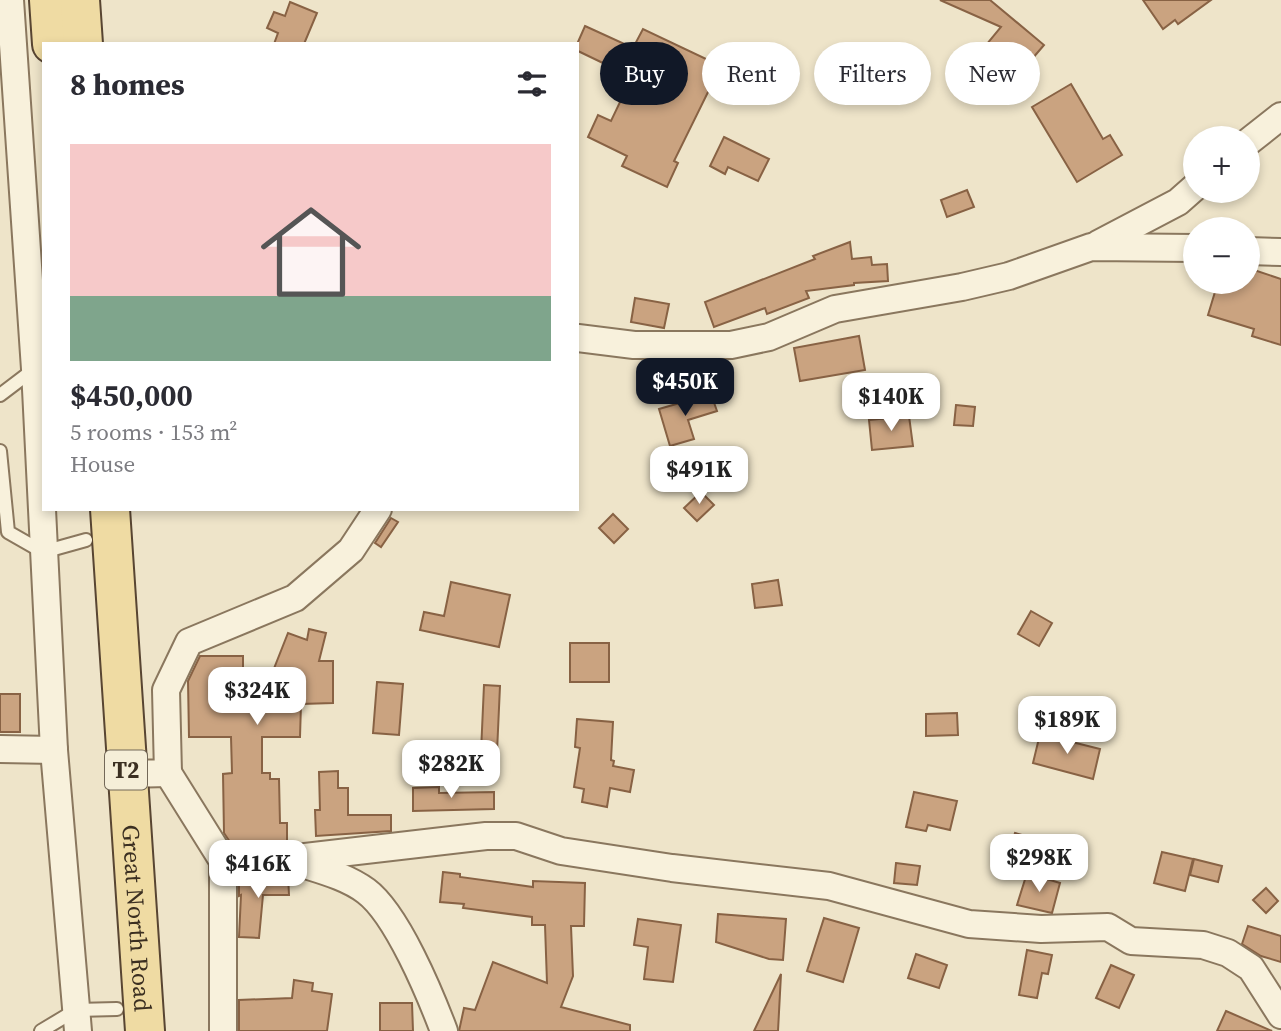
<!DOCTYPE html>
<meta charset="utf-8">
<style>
:root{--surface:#fff;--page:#f2f2f3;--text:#2b2b33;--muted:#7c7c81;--accent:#111827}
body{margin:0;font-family:"Source Serif 4",serif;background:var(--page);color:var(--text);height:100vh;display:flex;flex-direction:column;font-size:26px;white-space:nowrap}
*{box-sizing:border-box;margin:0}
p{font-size:23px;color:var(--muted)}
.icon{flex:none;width:38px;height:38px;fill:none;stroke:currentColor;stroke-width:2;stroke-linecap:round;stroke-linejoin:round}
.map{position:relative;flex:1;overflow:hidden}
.sheet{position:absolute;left:42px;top:42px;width:537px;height:469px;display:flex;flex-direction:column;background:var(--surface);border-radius:0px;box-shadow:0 4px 10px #0003}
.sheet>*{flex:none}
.banner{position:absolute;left:600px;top:42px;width:576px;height:63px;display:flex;gap:14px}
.buttons{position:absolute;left:1183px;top:126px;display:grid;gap:14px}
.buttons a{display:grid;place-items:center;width:77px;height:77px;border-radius:50%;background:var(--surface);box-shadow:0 4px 10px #0003;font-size:35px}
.price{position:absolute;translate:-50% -60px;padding:0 16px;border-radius:14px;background:#fff;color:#222;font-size:23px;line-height:46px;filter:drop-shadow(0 2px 4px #0008)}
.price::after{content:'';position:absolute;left:50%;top:42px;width:21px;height:16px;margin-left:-10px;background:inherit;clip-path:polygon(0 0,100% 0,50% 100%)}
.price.selected{background:var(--accent);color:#fff}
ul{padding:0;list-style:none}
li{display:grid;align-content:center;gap:14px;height:371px;padding:0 28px}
li span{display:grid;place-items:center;height:217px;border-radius:0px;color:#555}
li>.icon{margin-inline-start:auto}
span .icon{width:126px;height:126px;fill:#fffc;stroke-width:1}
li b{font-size:30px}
h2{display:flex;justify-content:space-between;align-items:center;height:84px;padding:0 28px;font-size:30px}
.chip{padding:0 24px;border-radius:32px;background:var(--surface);box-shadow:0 4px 10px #0003;font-size:24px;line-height:63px}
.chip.selected{background:var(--accent);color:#fff}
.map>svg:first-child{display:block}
.building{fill:#caa380;stroke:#886244;stroke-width:2}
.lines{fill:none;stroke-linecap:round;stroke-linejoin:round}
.lane-casing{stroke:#8a775e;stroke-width:16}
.street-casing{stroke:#8a775e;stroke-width:30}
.primary-casing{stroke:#584532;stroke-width:42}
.lane{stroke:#f8f1dc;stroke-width:12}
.street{stroke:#f8f1dc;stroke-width:26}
.primary{stroke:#efdba3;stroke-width:38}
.labels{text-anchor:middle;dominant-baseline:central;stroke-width:5;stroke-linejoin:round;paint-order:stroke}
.shield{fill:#f5eed8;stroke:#736858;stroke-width:2}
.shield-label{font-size:23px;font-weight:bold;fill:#3b2f21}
.street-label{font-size:24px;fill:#3b2f21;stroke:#f5eed8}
</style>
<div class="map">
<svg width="1281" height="1031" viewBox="0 0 1281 1031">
<rect width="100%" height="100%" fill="#eee4c9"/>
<g class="building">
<polygon points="940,0 990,0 1044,45 1020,73 986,45 1001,27"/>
<polygon points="1143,0 1211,0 1178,24 1175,20 1163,29"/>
<polygon points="290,2 317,13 304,44 274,44 278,33 267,28 274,12 285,16"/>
<polygon points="585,26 633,48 643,29 723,67 713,89 710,88 674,161 678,163 667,187 622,166 627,156 588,137 598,115 611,121 632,77 578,51 578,42"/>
<polygon points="1071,84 1103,139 1110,135 1122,155 1077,182 1032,107"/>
<polygon points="724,137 769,159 758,181 728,167 725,174 710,166"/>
<polygon points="967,190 974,207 947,217 941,200"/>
<polygon points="850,242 852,259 871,257 872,265 887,264 888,281 854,283 854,285 806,291 809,298 767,314 765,308 714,327 705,302 815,259 813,256"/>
<polygon points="1248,268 1281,279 1281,345 1252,336 1254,329 1208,315 1218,282 1248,282"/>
<polygon points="635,298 669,304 664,328 631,322"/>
<polygon points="859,336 865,370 800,381 794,348"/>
<polygon points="711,394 717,411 688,420 694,439 670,446 659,409"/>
<polygon points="956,405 975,407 973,426 954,425"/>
<polygon points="909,416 913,446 872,450 869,420"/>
<polygon points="701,492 714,505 697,521 684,508"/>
<polygon points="613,514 628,529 614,543 599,528"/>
<polygon points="391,518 398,522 381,547 375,543"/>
<polygon points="778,580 782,605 755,608 752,584"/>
<polygon points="451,582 510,595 499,647 420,630 424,612 444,616"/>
<polygon points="1031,611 1052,623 1039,646 1018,634"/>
<polygon points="309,629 326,633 319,661 333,661 333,703 301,704 300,737 262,737 262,773 270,773 270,779 279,779 280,823 287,823 287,843 232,845 224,833 223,774 232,773 231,737 189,737 188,681 200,656 243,656 243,676 271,676 288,633 307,640"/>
<rect x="570" y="643" width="39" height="39"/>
<polygon points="377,682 403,684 399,735 373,733"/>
<polygon points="484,685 500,686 497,752 481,752"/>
<rect x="0" y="694" width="20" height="38"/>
<polygon points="957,713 958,735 926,736 926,714"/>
<polygon points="577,719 613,722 611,760 614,761 613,766 634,770 630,792 610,788 607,807 582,802 584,789 574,787 580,748 575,747"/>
<polygon points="1040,734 1100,749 1093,779 1033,763"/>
<polygon points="338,771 338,788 348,788 348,815 391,815 391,831 316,836 315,810 320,810 319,772"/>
<polygon points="439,787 439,793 494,792 494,809 413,811 413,788"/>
<polygon points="914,792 957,801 950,830 928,825 926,831 906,827"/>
<polygon points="1015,833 1046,842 1040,862 1009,852"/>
<polygon points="1162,852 1193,859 1185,891 1154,883"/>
<polygon points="1194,859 1222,866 1218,882 1190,875"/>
<polygon points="896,863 920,866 917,885 894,883"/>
<polygon points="443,872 460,874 460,877 533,887 533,881 585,883 584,926 571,926 573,976 561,1007 630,1025 630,1031 459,1031 464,1008 475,1010 493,962 547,983 545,925 532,925 532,917 463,908 464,904 440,902"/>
<polygon points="1027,873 1060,883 1052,913 1017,905"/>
<polygon points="288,875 289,895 263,895 259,938 239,937 241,895 239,896 239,876"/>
<polygon points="1266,888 1278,901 1266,913 1253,900"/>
<polygon points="718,914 786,919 783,960 769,959 716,942"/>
<polygon points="824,918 859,928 843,982 807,971"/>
<polygon points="638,919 681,925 673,982 644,979 648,947 634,945"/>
<polygon points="1248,926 1281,936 1281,962 1261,956 1242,944"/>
<polygon points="1027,950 1052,955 1048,974 1042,973 1037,998 1019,995"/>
<polygon points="916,954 947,965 939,988 908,978"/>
<polygon points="1111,965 1134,975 1119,1008 1096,998"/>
<polygon points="781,974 778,1031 754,1031"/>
<polygon points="294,980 313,983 312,991 332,994 327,1031 239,1031 239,1000 292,998"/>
<polygon points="380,1003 412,1003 413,1031 380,1031"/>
<polygon points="1226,1011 1272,1031 1217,1031"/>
</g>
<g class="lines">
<g class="lane-casing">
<g id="lane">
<polyline points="0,395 33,370"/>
<polyline points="0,451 8,532 43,552 86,540"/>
<polyline points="41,1031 76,1010 117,1009"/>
</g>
</g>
<g class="street-casing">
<g id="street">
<polyline points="10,0 35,369 54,750 78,1031"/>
<polyline points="1248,142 1281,116"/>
<polyline points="1098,244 1178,202 1195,187"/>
<polyline points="1248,251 1281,252"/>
<polyline points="578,338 634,345 731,345 769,337 835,309 962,287 1009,276 1091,247 1195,248"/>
<polyline points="0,749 54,750"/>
<polyline points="168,773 223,861 223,1031"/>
<polyline points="126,774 168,773 166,690 189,642 295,598 351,550 378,509"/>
<polyline points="223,861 288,859 486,836 516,836 561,851 672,868 829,886 969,924 1041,929 1108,927 1131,941 1203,945 1228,953 1251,968 1281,1015"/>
<path d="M296,862C320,870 346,876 366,891C397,914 430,994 444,1031"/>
</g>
</g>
<g class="primary-casing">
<g id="primary">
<polyline points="49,0 52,44"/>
<polyline points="80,0 83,44"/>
<path id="s1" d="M110,509L145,1031"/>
</g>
</g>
<use href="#lane" class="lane"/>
<use href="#street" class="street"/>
<use href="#primary" class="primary"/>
</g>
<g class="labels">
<rect class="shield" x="105" y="750.5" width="42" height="39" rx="5"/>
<g class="shield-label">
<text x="126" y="770">T2</text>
</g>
<g class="street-label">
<text stroke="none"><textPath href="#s1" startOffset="410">Great North Road</textPath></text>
</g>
</g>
</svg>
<div class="buttons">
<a>+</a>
<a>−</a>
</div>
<b class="price selected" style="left:685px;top:418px">$450K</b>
<b class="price" style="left:891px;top:433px">$140K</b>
<b class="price" style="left:699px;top:506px">$491K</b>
<b class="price" style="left:257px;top:727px">$324K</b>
<b class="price" style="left:1067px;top:756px">$189K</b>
<b class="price" style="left:451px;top:800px">$282K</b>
<b class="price" style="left:1039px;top:894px">$298K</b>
<b class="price" style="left:258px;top:900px">$416K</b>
<div class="banner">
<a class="chip selected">Buy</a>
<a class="chip">Rent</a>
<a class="chip">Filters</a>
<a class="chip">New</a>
</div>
<section class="sheet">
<h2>8 homes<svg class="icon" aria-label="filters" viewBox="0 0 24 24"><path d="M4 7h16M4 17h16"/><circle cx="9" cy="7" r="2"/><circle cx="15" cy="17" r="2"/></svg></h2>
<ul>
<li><span style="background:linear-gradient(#f6c9c9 70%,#7fa58c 0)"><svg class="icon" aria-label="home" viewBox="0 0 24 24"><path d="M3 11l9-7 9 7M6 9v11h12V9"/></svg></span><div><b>$450,000</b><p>5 rooms · 153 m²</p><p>House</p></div></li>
</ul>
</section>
</div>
